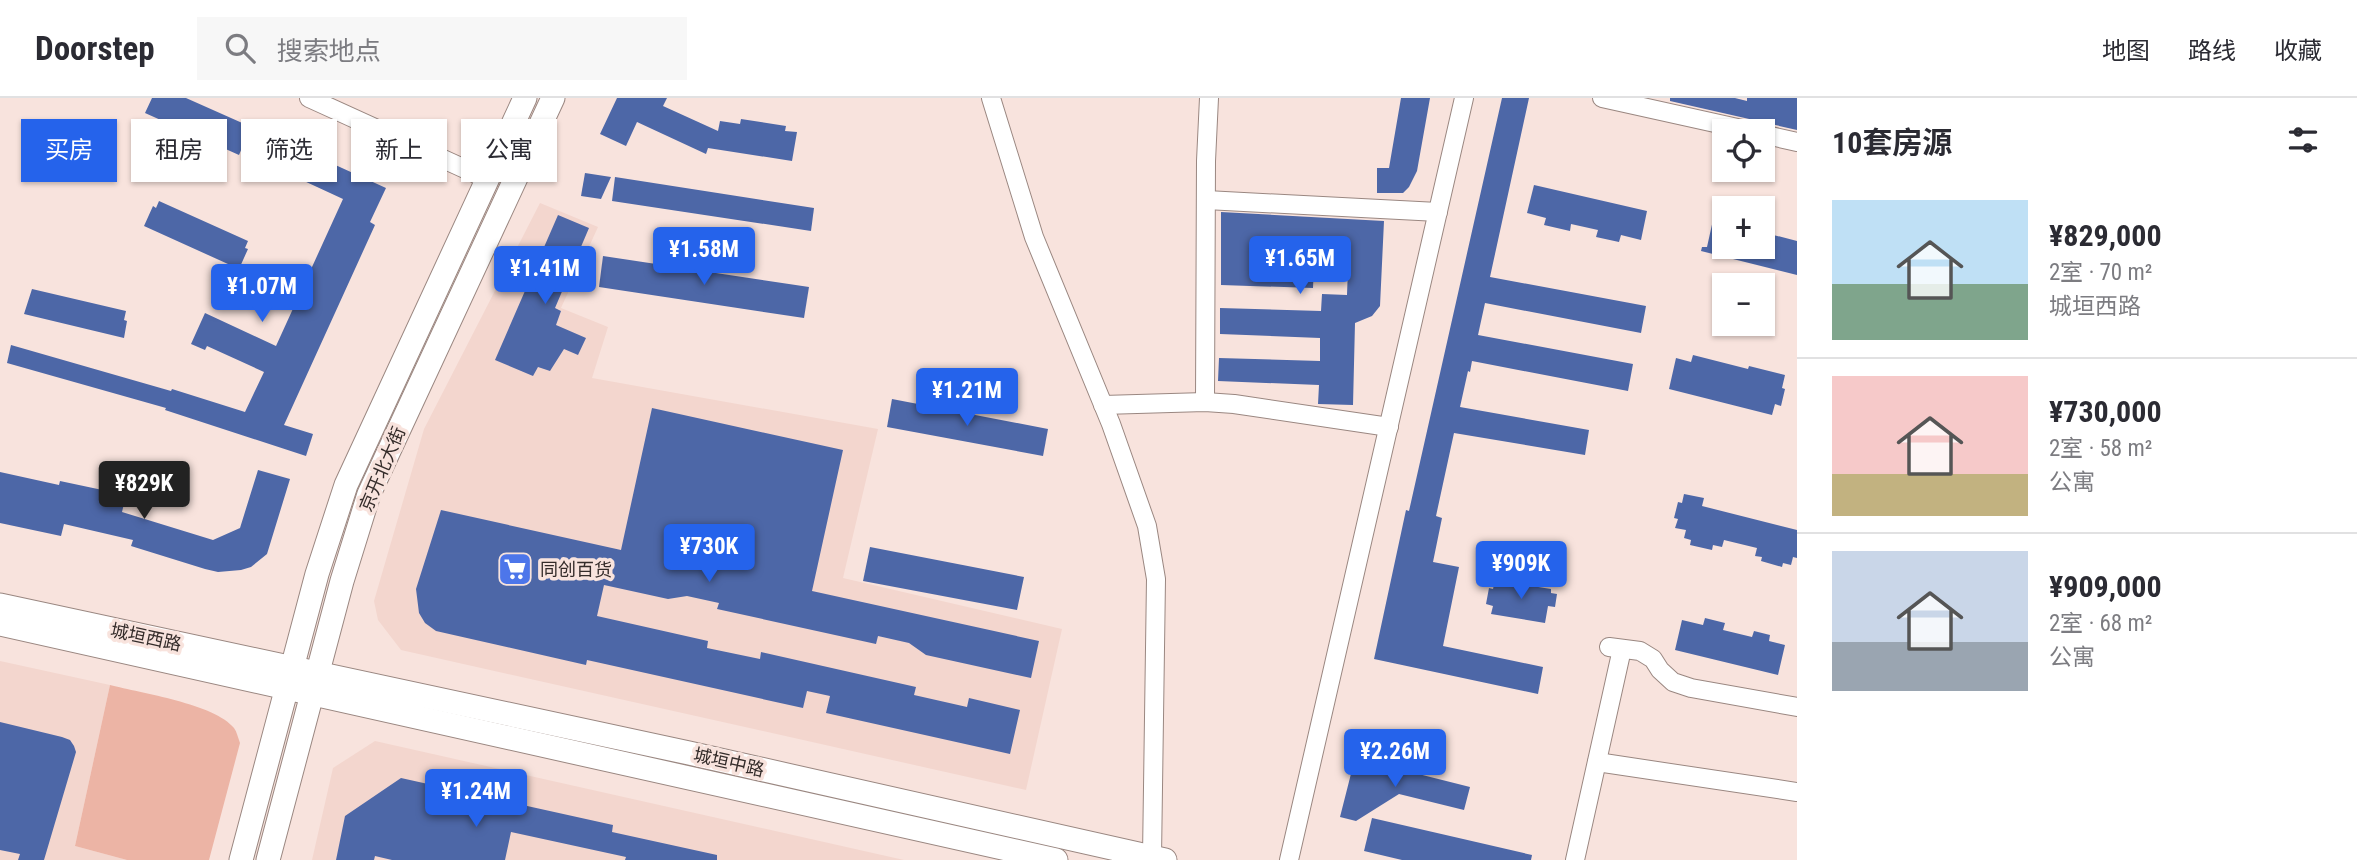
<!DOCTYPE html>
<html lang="zh">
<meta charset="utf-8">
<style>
:root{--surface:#fff;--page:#f7f7f7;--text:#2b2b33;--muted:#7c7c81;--line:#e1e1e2;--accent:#2563eb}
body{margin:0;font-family:"Roboto Condensed","Noto Sans SC",sans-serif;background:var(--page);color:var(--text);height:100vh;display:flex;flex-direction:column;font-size:26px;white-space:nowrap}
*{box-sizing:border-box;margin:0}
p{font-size:23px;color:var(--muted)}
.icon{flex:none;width:38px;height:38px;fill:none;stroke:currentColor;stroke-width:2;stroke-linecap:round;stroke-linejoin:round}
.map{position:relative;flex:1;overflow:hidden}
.details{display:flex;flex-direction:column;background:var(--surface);width:560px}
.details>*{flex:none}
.hud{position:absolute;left:21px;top:21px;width:665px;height:63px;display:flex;gap:14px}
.tools{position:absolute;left:1712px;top:21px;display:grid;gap:14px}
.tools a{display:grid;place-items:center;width:63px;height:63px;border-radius:0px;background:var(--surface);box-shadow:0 2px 5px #0004;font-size:35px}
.price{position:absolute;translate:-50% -60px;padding:0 16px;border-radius:7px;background:var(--accent);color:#fff;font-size:23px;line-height:46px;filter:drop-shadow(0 2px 4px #0008)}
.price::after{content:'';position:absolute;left:50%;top:42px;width:21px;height:16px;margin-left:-10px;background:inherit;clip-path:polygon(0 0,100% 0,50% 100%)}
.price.selected{background:#222;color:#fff}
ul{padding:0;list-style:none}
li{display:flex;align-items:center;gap:21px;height:175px;padding:0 35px}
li+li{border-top:2px solid var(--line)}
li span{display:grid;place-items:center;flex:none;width:196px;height:140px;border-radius:0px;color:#555}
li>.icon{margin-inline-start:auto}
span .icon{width:84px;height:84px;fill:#fffc;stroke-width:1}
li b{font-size:30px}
h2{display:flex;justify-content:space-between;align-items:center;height:84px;padding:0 35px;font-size:30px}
.tag{padding:0 24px;border-radius:0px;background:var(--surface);box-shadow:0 2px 5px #0004;font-size:24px;line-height:63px}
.tag.selected{background:var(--accent);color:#fff}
header{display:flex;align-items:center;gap:42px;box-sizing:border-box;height:98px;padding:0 35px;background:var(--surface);border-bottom:2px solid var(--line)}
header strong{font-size:33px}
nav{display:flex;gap:38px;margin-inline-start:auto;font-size:24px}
.search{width:490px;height:63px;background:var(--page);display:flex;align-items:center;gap:18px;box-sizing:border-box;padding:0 24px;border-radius:0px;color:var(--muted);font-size:26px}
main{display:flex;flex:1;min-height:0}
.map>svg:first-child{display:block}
.built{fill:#f3d6ce}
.green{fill:#ecb4a5}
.building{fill:#4d67a7}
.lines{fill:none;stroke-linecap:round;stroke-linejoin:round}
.minor-casing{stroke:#9a8781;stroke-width:20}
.major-casing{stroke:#9a8781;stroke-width:25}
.minor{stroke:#fff;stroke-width:18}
.major{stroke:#fff;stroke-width:23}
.labels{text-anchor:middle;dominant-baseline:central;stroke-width:7;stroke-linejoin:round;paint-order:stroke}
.street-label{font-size:18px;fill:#342c2a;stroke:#f8e3dd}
.poi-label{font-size:18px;fill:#342c2a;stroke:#f8e3dd;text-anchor:start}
</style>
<header>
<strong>Doorstep</strong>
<div class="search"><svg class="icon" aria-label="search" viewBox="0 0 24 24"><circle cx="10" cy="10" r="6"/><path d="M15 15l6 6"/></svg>搜索地点</div>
<nav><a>地图</a><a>路线</a><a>收藏</a></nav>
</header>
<main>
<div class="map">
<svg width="1797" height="762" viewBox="0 0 1797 762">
<rect width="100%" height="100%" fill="#f8e3dd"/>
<g class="built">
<polygon points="540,105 598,129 561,210 608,229 592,280 878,331 843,480 1062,531 1026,692 401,552 378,522 374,503 424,331"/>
<polygon points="0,563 110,587 75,748 127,762 0,762"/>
<polygon points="375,643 904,762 312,762 333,670"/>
</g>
<path class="green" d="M110,587C141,595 215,606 234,630C237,634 238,640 240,645L209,762H127L75,748Z"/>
<g class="building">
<polygon points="152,0 186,0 249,28 245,37 247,38 239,57 145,15"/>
<polygon points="617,0 667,0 663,8 718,33 720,23 740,26 741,21 786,28 785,33 797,34 792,63 708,50 706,56 637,24 626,48 600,36"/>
<polygon points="1401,0 1430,0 1417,73 1409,89 1403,95 1377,95 1377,70 1389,70"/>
<polygon points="1502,0 1529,0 1490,179 1646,208 1641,235 1485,205 1478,237 1633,266 1628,293 1472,263 1470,274 1468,273 1460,309 1589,332 1585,357 1454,335 1436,418 1442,420 1433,464 1459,469 1443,548 1543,569 1538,596 1374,561 1406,412 1409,413"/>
<polygon points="1670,0 1735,0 1747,3 1747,0 1797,0 1797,32 1670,3"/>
<polygon points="287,45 386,90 370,124 375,127 284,327 313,336 306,358 165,312 166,310 7,265 11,247 171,293 172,291 245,314 264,274 207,248 205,252 191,246 205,215 276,248 343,101 276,70"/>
<polygon points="585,75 611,79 601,101 581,98"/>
<polygon points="615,79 814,110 811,133 612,103"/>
<polygon points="1534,87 1647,113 1641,142 1621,137 1619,144 1596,139 1598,132 1571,126 1570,133 1544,127 1546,120 1527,115"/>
<polygon points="159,103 248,143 245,150 248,151 239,171 144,128 153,108 156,110"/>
<polygon points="1221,114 1384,123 1380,208 1372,218 1355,225 1353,307 1318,306 1319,287 1218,283 1219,260 1320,263 1320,240 1220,236 1220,210 1321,213 1322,196 1347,197 1349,142 1315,141 1313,190 1221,187"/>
<polygon points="558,117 589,130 555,210 561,213 556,227 586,240 578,257 564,251 550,273 538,269 533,278 495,262"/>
<polygon points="1713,122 1724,125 1724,149 1762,149 1762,134 1797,143 1797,177 1701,153 1702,149 1707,149"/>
<polygon points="603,158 809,189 804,220 599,189"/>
<polygon points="32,191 126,213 124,222 127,223 124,240 24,216"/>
<polygon points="1693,257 1748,271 1749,268 1785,277 1782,290 1785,291 1781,308 1775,306 1772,317 1669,291 1676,260 1691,264"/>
<polygon points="892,301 1048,331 1043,358 887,329"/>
<polygon points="652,310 843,352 812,493 1039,543 1031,580 926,557 909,545 878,538 876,546 717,511 719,505 687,498 668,501 604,487 597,518 708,543 707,550 760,561 761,554 916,589 914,597 967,609 969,600 1020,612 1010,656 826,615 830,598 807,593 803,610 587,562 586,567 436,533 425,525 419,515 416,491 441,412 621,452"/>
<polygon points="258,372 290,381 267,456 251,469 241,472 218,474 205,471 131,448 133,442 64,426 61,438 0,425 0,374 59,387 60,383 126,397 122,414 213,442 240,430"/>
<polygon points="1684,396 1704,400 1702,408 1797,432 1797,460 1793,459 1791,467 1783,465 1782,469 1761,463 1762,459 1755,458 1757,450 1724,442 1722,449 1713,447 1712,452 1690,447 1691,442 1684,440 1686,432 1675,430 1678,421 1674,420 1678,404 1682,405"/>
<polygon points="870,449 1024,479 1017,512 863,483"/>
<polygon points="1495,482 1551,491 1551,495 1557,496 1555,509 1548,508 1545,525 1491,516 1493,508 1486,506 1489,490 1493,491"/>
<polygon points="1705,520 1725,525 1723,532 1752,539 1754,533 1770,537 1769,543 1785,547 1778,577 1675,552 1682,522 1703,527"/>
<polygon points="0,624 62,639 70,642 74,648 76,654 44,762 18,762 20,756 0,752"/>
<polygon points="1355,660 1470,689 1464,712 1399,696 1356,723 1340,719"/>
<polygon points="401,680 613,727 612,734 717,757 717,762 625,762 626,759 511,734 505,762 392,762 375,758 374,762 336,762 345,718"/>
<polygon points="1372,720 1532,757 1531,762 1402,762 1364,753"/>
</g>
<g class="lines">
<g class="minor-casing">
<g id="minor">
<polyline points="309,0 487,81"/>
<polyline points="991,0 1034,139 1111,326 1147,428 1156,481 1152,759"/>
<polyline points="1602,0 1751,33"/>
<polyline points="1762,36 1797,44"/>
<polyline points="1206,102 1438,114"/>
<polyline points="1205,304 1206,63 1209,0"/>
<polyline points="1103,307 1205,304 1234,306 1389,329"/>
<polyline points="1609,549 1640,553 1653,561 1660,572 1673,584 1691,590 1797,609"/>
<polyline points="1597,664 1797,694"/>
<polyline points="1289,762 1464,0"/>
<polyline points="1575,762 1622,551"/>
</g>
</g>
<g class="major-casing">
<g id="major">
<polyline points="0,507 689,655 1165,762"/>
<polyline points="0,526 1056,762"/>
<polyline points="241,762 317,476 346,387 525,0"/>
<polyline points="268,762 342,483 369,396 553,0"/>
</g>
</g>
<use href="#minor" class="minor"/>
<use href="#major" class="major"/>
</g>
<defs>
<g id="supermarket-square" transform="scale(1.75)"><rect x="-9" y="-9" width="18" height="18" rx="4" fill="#4d76ea" stroke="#f8e3dd"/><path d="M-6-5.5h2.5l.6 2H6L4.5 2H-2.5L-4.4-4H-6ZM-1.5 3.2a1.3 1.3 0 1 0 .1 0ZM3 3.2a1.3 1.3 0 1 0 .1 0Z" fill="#fff"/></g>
</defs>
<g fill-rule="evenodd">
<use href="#supermarket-square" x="515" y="471"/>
</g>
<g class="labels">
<g class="street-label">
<text transform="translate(382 371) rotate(-67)">京开北大街</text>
<text transform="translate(146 539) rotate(12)">城垣西路</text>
<text transform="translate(729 664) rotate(13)">城垣中路</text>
</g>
<g class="poi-label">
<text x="540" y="471">同创百货</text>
</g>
</g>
</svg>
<div class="tools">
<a><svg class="icon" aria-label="locate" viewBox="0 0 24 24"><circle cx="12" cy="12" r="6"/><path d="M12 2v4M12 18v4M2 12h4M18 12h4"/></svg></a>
<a>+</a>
<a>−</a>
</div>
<b class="price" style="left:704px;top:189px">¥1.58M</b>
<b class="price" style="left:1300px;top:198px">¥1.65M</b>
<b class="price" style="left:545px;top:208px">¥1.41M</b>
<b class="price" style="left:262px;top:226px">¥1.07M</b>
<b class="price" style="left:967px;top:330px">¥1.21M</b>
<b class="price selected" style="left:144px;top:423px">¥829K</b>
<b class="price" style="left:709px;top:486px">¥730K</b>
<b class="price" style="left:1521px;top:503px">¥909K</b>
<b class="price" style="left:1395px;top:691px">¥2.26M</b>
<b class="price" style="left:476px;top:731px">¥1.24M</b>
<div class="hud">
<a class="tag selected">买房</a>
<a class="tag">租房</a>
<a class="tag">筛选</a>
<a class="tag">新上</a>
<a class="tag">公寓</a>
</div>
</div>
<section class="details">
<h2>10套房源<svg class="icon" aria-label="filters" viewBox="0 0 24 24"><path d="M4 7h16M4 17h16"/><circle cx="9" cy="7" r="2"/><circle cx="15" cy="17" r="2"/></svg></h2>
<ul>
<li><span style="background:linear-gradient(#bfe0f5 60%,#7fa58c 0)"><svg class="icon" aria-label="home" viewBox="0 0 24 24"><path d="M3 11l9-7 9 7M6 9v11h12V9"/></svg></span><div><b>¥829,000</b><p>2室 · 70 m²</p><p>城垣西路</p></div></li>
<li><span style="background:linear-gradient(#f6c9c9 70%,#c2b280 0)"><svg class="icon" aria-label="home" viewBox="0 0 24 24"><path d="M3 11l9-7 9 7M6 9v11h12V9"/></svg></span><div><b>¥730,000</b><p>2室 · 58 m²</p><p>公寓</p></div></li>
<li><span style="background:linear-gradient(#c9d6e8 65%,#9aa5b1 0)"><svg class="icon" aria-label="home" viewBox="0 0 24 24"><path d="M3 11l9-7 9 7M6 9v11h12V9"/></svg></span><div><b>¥909,000</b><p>2室 · 68 m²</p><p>公寓</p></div></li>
</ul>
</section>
</main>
